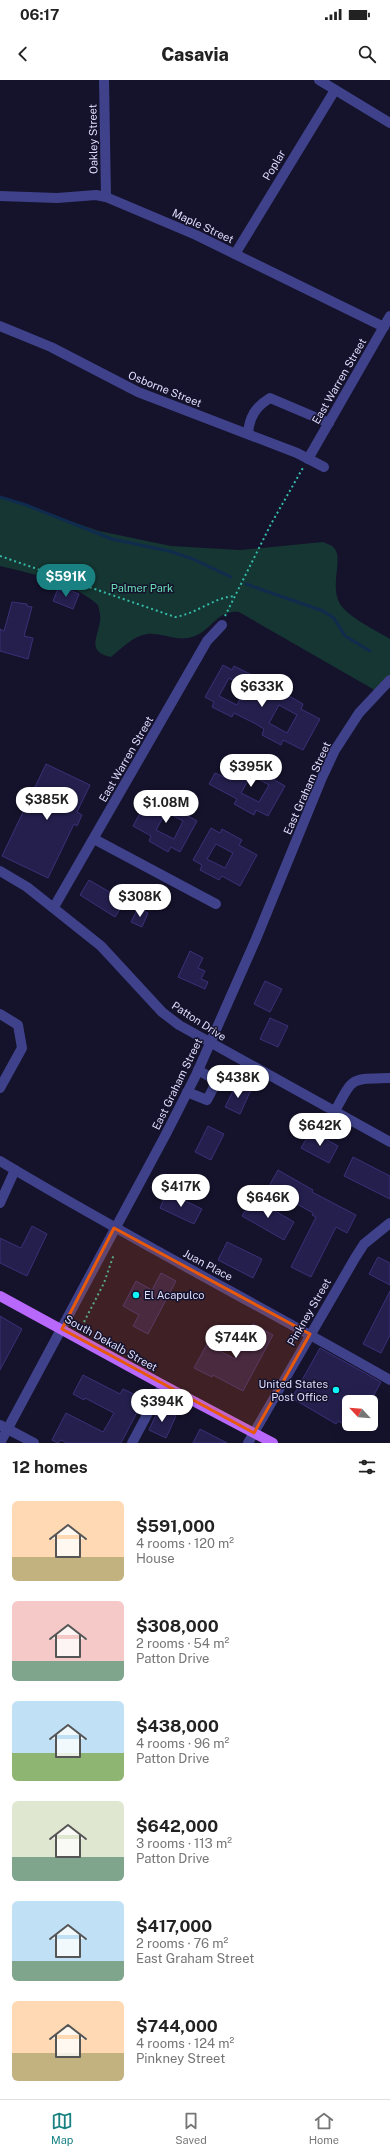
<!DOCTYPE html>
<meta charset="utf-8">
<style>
:root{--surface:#fff;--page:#f2f2f2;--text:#222;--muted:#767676;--line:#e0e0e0;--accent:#1a8183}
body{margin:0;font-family:"Public Sans",sans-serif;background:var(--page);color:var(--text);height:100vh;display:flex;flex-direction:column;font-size:15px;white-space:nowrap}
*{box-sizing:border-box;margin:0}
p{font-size:13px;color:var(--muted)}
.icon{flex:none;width:22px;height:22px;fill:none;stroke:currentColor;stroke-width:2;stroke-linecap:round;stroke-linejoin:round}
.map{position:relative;height:1363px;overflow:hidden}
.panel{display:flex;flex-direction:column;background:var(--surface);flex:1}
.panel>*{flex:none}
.needle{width:26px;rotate:296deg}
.tools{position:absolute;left:342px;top:1315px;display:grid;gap:8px}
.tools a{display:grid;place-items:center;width:36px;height:36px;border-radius:6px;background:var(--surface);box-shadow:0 4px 16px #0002;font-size:20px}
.price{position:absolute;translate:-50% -34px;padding:0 9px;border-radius:14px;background:#fff;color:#222;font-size:13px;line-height:26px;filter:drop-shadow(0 1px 2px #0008)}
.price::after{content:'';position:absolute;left:50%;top:24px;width:12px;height:9px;margin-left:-6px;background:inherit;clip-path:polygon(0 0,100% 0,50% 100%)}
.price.current{background:var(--accent);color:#fff}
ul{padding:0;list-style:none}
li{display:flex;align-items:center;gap:12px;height:100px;padding:0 12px}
li span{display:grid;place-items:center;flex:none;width:112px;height:80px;border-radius:6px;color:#555}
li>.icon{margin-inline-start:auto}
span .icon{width:48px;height:48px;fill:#fffc;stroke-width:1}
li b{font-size:17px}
h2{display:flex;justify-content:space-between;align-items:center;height:48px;padding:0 12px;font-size:17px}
.status{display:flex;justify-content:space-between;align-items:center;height:28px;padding:0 20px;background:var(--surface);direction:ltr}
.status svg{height:11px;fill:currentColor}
header{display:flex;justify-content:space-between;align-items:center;height:52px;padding:0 12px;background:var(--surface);font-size:18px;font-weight:800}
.menu{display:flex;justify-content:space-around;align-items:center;height:56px;border-top:1px solid var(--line);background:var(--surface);font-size:11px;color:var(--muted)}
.menu a{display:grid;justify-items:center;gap:2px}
.menu .current{color:var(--accent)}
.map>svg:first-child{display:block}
.green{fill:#153632}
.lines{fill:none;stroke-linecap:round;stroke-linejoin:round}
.stream{stroke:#0f2c4f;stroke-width:3}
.building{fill:#241f4d;stroke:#393178;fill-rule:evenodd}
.path{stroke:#34bca8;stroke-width:2;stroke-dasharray:2 3;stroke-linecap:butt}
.minor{stroke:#3f428a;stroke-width:10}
.major{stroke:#b868fb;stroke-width:10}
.marked{fill:#e8590c;fill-opacity:0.2;stroke:#e8590c;stroke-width:3;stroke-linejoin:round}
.poi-dot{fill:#10f5f9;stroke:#15122c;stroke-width:1.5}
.labels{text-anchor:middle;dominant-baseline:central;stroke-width:3;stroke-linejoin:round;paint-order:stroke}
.street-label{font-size:11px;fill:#dfdefe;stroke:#15122c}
.park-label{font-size:11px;fill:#6adfb7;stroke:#15122c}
.poi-label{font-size:11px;fill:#dfdefe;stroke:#15122c;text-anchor:start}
</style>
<div class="status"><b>06:17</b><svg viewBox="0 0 49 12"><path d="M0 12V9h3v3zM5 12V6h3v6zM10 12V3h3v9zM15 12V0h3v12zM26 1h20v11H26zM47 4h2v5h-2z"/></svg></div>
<header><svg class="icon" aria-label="back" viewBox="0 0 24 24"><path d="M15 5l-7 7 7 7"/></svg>Casavia<svg class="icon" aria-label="search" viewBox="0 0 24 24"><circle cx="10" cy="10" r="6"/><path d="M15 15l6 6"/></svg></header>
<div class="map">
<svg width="390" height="1363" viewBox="0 0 390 1363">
<rect width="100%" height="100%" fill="#15122c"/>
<path class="green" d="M0,417L99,451L171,466L240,470L323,462C327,464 332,465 334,468C344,478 329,505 340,524C349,538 376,550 390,559V600L378,612L239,532C217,529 211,552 192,557C177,562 161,552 147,554C133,556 121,569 111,577C86,572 98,557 100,541C101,536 99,530 98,525C72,502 33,494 0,486Z"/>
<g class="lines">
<g class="stream">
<polyline points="0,417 26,425 112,459 169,471 193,479 231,497"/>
<polyline points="246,504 323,531 334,538 345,556 370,571"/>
</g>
</g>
<g class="building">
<polygon points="59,506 79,514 73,529 53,521"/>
<polygon points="12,522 27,524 27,526 32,527 24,556 33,558 28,579 0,571 0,549 4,551"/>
<path d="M223,585L232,590L234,586L254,596L251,601L260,606L282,618L284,613L303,624L301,629L320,639L303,670L283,660L281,665L262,655L264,649L256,644L234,633L232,637L212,627L214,622L205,617ZM229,598L246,608L237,625L219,616ZM279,625L297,635L287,653L269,643Z"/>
<path d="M242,681L254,688L257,682L276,694L273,699L285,706L268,736L256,730L254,735L234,724L237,719L209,704L215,693L231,700ZM251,695L269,705L259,722L241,713Z"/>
<polygon points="46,684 90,705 77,732 82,735 77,746 74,744 48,798 2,776"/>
<path d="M150,715L168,725L171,720L191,731L188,736L197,741L180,772L171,767L168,772L149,761L151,756L133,746ZM166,732L183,741L174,759L156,750Z"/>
<path d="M211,748L220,753L222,749L242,760L239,765L257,775L240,806L222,796L219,800L200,790L202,785L193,780ZM216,764L233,773L225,788L207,779Z"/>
<polygon points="89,800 125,821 115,837 80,815"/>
<polygon points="138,828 148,833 142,847 131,842"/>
<polygon points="190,871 203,878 198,888 205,891 201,899 208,902 205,909 178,897"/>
<polygon points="265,901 282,909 270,932 254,924"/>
<polygon points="270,938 288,946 278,967 260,959"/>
<polygon points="237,1003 251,1010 240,1034 225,1027"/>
<polygon points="208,1046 224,1054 211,1080 195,1072"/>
<polygon points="311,1051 338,1066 329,1083 301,1068"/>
<polygon points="353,1077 390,1096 390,1119 344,1096"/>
<polygon points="278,1090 313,1110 312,1112 356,1135 347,1153 336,1147 311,1197 291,1187 316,1137 312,1135 313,1133 268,1108"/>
<polygon points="167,1112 202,1129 194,1144 160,1128"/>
<polygon points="253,1118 294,1142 284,1160 242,1136"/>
<polygon points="32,1146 47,1154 27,1196 0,1183 0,1158 21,1168"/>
<polygon points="227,1162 262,1179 253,1198 218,1180"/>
<polygon points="378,1177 390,1183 390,1205 369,1194"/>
<polygon points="161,1193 176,1201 148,1254 133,1246 139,1235 123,1226 136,1201 152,1210"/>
<polygon points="390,1211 390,1255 381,1273 363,1264"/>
<polygon points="0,1236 22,1249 0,1290"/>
<polygon points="253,1244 273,1255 243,1311 213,1295 212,1297 194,1288 207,1264 235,1279"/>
<polygon points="320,1268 381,1302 370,1322 349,1322 349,1347 338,1341 336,1344 292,1318"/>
<polygon points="83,1295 120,1314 123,1309 144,1319 121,1363 67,1363 61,1360 58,1363 52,1360 66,1333 103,1352 114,1333 85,1318 84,1320 73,1314"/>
<polygon points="159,1328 176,1336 166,1358 149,1350"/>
<polygon points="200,1349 227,1363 193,1363"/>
</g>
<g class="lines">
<g class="path">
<path d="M0,476L175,537C196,534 213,518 234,516"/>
<polyline points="225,536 271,444 304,386"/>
<polyline points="84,1242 104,1203 114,1174"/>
</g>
<g class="minor">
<polyline points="104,0 106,117"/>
<polyline points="319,0 390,43"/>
<polyline points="0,116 57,118 96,115 106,117 196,155 384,247"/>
<polyline points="235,174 335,10"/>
<polyline points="0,246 51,267 138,312 297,373 324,387"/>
<path d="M248,354C249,338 255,327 270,318L329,343"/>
<polyline points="308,379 390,236"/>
<polyline points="94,759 216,824"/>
<polyline points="0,791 27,807 101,866 162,932 179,945 390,1062"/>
<polyline points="54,827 207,561 222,545"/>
<polyline points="0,934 18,945 22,968 0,1008"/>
<polyline points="187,1012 207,1020 217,1001 198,990"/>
<path d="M335,1031C354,996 350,999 389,998"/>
<path d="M0,1081C128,1158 261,1226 390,1300"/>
<polyline points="0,1123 15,1090"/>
<polyline points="0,1345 34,1363"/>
<polyline points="0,1363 166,1054 196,995 256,859 321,700 335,670 359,633 390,600"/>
<polyline points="132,1363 163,1305"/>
<polyline points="248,1363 355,1178 364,1164 390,1143"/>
</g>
<polyline class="major" points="0,1216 163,1305 273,1363"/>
</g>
<path class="marked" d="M114,1148L310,1254L254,1353L62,1249Z"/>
<g class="poi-dot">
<circle cx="136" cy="1215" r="4"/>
<circle cx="336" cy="1310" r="4"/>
</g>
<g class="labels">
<g class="street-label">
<text transform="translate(93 59) rotate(-91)">Oakley Street</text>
<text transform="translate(274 85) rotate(-59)">Poplar</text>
<text transform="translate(203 146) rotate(25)">Maple Street</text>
<text transform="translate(339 301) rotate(-60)">East Warren Street</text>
<text transform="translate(165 309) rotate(22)">Osborne Street</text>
<text transform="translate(126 679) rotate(-60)">East Warren Street</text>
<text transform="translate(307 708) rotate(-66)">East Graham Street</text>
<text transform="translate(199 941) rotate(33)">Patton Drive</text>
<text transform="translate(177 1004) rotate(-64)">East Graham Street</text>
<text transform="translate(208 1185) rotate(28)">Juan Place</text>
<text transform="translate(309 1232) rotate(-60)">Pinkney Street</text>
<text transform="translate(111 1263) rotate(29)">South Dekalb Street</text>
</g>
<g class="park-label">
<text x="142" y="508">Palmer Park</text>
</g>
<g class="poi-label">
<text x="144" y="1215">El Acapulco</text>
<text x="328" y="1304" text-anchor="end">United States<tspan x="328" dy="13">Post Office</tspan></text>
</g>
</g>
</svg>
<div class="tools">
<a><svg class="needle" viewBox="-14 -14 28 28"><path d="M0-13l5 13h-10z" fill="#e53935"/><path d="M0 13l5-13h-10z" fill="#767676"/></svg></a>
</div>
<b class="price current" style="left:66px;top:518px">$591K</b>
<b class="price" style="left:262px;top:628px">$633K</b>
<b class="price" style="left:251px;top:708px">$395K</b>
<b class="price" style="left:47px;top:741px">$385K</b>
<b class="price" style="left:166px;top:744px">$1.08M</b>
<b class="price" style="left:140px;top:838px">$308K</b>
<b class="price" style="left:238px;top:1019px">$438K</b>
<b class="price" style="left:320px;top:1067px">$642K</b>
<b class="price" style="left:181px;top:1128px">$417K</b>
<b class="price" style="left:268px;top:1139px">$646K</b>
<b class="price" style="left:236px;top:1279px">$744K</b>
<b class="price" style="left:162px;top:1343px">$394K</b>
</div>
<section class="panel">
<h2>12 homes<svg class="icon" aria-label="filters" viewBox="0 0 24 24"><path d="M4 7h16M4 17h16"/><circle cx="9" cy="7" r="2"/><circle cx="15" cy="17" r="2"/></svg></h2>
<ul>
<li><span style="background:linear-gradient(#ffd9b3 70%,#c2b280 0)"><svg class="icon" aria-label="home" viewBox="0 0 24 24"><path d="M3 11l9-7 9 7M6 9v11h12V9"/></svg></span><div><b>$591,000</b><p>4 rooms · 120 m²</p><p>House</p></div></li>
<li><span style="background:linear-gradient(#f6c9c9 75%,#7fa58c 0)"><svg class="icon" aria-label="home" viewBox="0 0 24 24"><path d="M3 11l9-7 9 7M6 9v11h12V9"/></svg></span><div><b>$308,000</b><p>2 rooms · 54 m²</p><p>Patton Drive</p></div></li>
<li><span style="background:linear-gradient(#bfe0f5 65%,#8fb573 0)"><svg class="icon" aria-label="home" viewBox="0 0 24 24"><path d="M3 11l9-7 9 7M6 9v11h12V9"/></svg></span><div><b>$438,000</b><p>4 rooms · 96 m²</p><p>Patton Drive</p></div></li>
<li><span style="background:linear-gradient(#dfe7d0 70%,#7fa58c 0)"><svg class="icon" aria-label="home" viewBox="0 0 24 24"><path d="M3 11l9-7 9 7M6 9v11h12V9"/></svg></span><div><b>$642,000</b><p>3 rooms · 113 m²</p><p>Patton Drive</p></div></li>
<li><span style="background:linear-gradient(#bfe0f5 75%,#7fa58c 0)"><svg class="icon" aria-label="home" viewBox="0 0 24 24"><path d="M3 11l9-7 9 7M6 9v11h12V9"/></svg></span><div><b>$417,000</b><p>2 rooms · 76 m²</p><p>East Graham Street</p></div></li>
<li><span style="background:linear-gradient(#ffd9b3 65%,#c2b280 0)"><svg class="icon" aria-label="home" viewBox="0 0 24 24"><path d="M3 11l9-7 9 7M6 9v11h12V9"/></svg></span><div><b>$744,000</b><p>4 rooms · 124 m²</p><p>Pinkney Street</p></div></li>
</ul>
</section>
<nav class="menu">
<a class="current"><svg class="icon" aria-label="map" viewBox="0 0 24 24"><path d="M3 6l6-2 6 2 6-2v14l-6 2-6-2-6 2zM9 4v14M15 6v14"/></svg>Map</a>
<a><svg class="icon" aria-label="saved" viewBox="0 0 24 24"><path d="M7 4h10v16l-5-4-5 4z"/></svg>Saved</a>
<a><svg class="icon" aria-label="home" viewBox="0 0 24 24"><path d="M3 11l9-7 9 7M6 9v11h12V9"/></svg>Home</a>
</nav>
